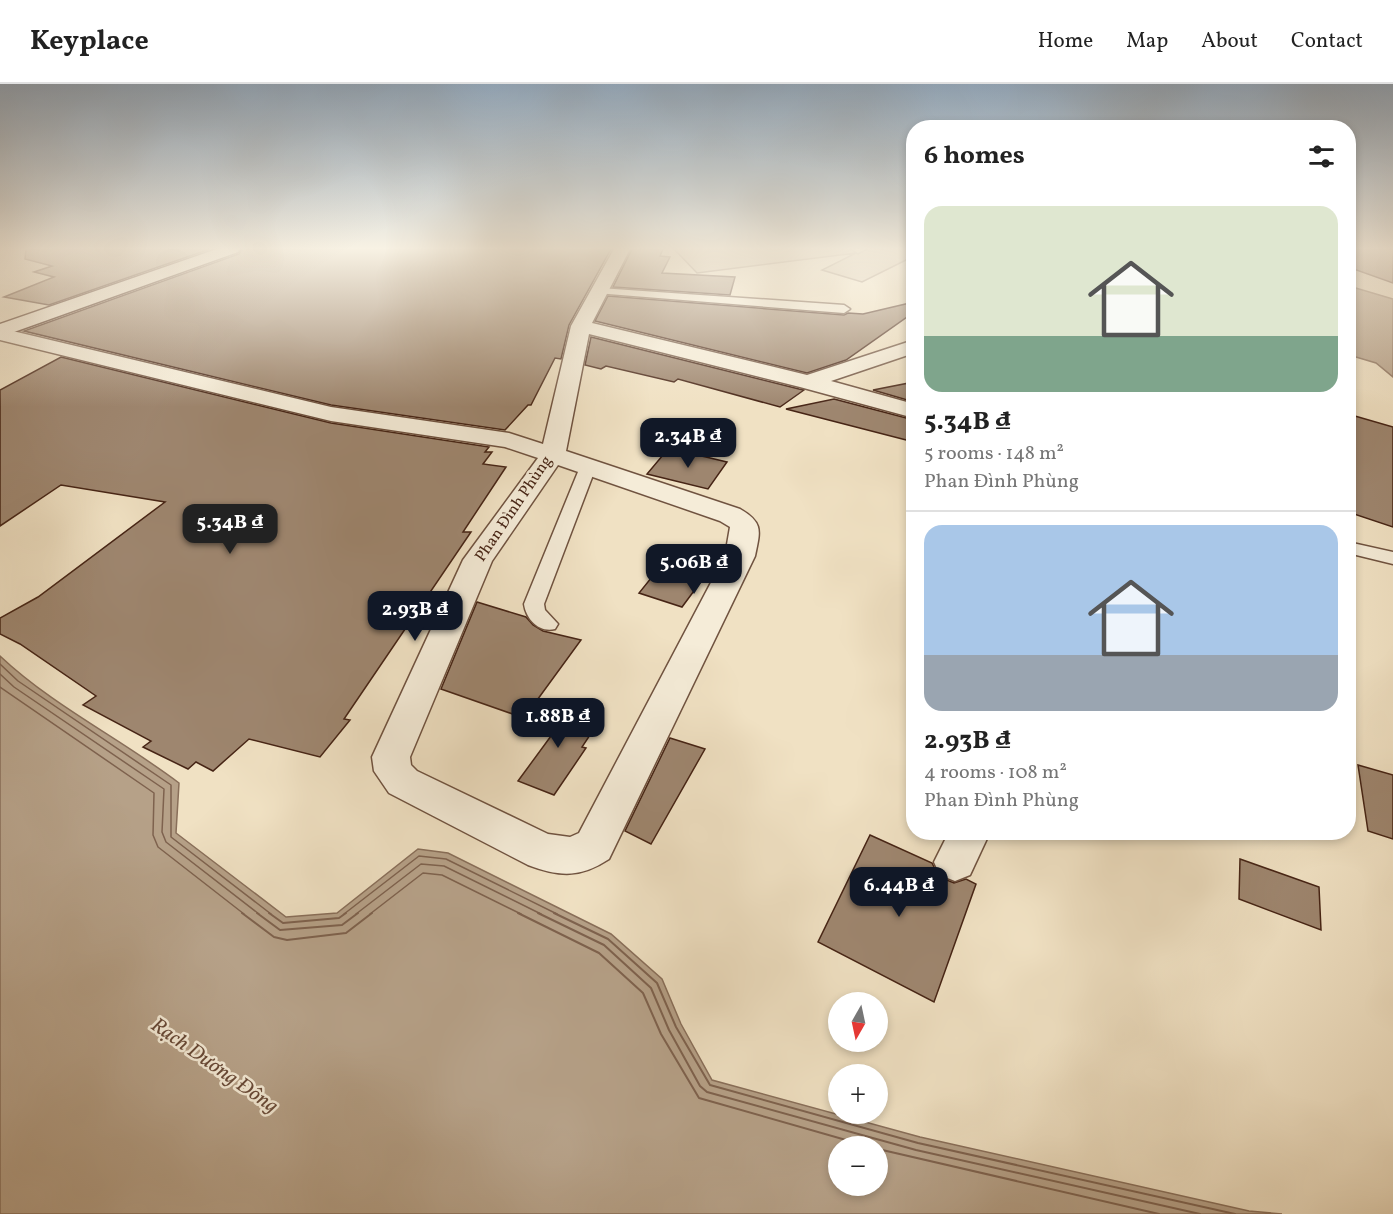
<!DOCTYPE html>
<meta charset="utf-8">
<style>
:root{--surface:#fff;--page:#f2f2f2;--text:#222;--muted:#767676;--line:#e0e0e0;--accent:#111827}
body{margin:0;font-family:Vollkorn,serif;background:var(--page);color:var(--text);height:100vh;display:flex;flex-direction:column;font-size:22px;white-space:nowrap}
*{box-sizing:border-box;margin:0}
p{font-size:20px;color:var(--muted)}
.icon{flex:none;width:33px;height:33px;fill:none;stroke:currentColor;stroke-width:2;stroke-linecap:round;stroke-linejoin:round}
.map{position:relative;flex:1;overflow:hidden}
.side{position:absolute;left:906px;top:36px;width:450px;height:720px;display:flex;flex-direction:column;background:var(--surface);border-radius:24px;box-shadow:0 3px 9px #0003}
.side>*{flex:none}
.needle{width:39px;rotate:189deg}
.fabs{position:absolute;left:828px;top:908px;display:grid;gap:12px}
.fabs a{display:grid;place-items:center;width:60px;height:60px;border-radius:50%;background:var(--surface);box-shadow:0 3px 9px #0003;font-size:30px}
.price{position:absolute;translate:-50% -51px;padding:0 14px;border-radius:12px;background:var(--accent);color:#fff;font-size:20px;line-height:39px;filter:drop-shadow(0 2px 3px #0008)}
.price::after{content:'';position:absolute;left:50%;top:36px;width:18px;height:14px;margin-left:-9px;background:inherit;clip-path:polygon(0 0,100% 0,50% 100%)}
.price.current{background:#222;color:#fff}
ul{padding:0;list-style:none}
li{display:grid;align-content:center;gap:12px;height:318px;padding:0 18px}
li+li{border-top:2px solid var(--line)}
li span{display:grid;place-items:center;height:186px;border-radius:18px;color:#555}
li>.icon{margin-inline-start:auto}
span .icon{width:108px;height:108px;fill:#fffc;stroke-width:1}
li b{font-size:26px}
h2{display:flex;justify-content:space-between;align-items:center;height:72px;padding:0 18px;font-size:26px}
header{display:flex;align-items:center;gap:36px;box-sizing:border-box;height:84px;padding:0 30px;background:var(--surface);border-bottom:2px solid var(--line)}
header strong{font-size:28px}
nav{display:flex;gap:33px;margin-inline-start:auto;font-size:21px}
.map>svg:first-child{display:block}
.green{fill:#d3c1a5;stroke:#8c725d;stroke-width:1.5}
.water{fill:#b6a188;stroke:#896f5a;stroke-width:1.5;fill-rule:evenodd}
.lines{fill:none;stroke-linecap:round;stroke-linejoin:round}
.shore-far1{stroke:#7e624e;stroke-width:1.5}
.shore{stroke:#7e624e;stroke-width:2}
.building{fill:#9e866f;stroke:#462415;stroke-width:1.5}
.service-casing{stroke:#705340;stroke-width:3}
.minor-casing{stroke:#705340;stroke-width:3}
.secondary-casing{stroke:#462415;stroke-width:3}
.service{fill:#f5ecd8;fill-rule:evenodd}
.minor{fill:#f5ecd8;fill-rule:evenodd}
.secondary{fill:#f5ecd8;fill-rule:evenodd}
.labels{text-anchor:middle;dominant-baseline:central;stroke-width:5;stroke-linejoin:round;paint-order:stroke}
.street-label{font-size:16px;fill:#462415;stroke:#f5ecd8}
.near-water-label{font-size:21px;font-style:italic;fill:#684a38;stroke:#f5ecd8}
</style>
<header>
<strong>Keyplace</strong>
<nav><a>Home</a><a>Map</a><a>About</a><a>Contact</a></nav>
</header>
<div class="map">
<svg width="1393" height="1130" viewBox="0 0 1393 1130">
<rect width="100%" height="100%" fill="#f0e1c3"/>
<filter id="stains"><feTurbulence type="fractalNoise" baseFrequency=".00333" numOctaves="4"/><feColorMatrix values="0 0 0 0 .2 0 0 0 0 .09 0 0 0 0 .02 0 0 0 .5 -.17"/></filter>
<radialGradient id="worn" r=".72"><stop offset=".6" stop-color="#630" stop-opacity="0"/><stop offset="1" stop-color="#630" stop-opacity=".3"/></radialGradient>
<polygon class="green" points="674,165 851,165 858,170 867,165 913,165 914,172 862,198 822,186 856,169 697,189"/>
<g class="water">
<polygon points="1349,202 1393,215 1393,293 1376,279 1349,271"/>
<path d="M0,572C53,622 121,655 179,699L176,749L286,833L337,829L418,765L448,769L611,850L662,895L681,940L712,996L920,1053L1249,1127L1282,1130H0ZM838,1062H878V1101H838Z"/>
</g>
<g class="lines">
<g class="shore-far1">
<polyline points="0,580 18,597 171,701 171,753 271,830"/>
<polyline points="0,590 14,603 164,705 162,748 166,758 259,830"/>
<polyline points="0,603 154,709 153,751 158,763 244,830"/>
<polyline points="344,830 419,772 446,775 557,830"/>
<polyline points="356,830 421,780 444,782 541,830"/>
<polyline points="370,830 423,789 442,791 521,830"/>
</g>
<g class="shore">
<polyline points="242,829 274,853 287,856 346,849 372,829"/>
<polyline points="257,829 280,846 342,841 358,829"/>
<polyline points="269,829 283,839 339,834 346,829"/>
<polyline points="518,829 599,869 643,909 661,950 699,1014 867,1062"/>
<polyline points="538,829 604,861 651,904 669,946 700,1002 707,1008 916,1066 1200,1130"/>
<polyline points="554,829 608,855 657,899 676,943 710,1001 918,1059 1235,1130"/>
<polyline points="878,1065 1159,1130"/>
</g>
</g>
<g class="building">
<polygon points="26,165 210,165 49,221 4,213 54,193 34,188 52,182 25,175"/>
<polygon points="242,165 611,165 569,241 561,275 555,274 531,321 528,321 505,346 331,321 24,247 239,170"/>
<polygon points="632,165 663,165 660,172 670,173 662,189 735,193 730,211 613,203"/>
<polygon points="1348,165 1393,165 1393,199 1348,183"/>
<polygon points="608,212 844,231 848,229 863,230 914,218 914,228 846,276 807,289 595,237"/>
<polygon points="591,253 799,305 804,306 780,323 678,295 674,298 606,282 601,285 585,281"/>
<polygon points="61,273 331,339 489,363 485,368 492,368 483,380 506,383 463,448 471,448 344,635 350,636 320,673 249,655 213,687 196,678 188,685 143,663 151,657 83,621 96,612 20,560 0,550 0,534 38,513 165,418 61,401 0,442 0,306"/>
<polygon points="914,298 914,318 873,306"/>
<polygon points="834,315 914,336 914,358 786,325"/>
<polygon points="1348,330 1393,343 1393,443 1348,428"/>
<polygon points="668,365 706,373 727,378 708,405 647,390"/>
<polygon points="672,468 714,480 682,523 639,509"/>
<polygon points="477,518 526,533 533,541 543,547 581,556 524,634 441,605"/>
<polygon points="550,622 598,639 582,663 586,664 554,711 518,697 551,652 532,644"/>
<polygon points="670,654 705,665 651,760 625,747"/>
<polygon points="1358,681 1393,691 1393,755 1368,747"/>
<polygon points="870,751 932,779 939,793 954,799 966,795 976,800 934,918 818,858"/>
<polygon points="1240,775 1319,803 1321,846 1239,815"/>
</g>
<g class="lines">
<g class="service-casing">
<g id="service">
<polygon points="600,204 844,221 850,225 844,229 596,209 596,205"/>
<path d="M588,378L596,383L544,520L545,526L558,540L555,545C539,549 526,535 524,520L580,383Z"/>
<polygon points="1348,458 1393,468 1393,480 1348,469"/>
</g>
</g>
<g class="minor-casing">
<g id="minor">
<path d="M614,165H630L592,239L807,291L914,256V269L831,297L914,320V334L800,303L589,250L566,367L740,425C764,439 760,447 755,472L609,775C580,794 560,793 528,781L389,709L374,687L372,673L463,476L538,374L505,363L331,337L0,256V244L331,323L509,349L543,360L571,242ZM558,381L720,437L730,443L725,472L579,749L570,753L548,750L417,687L411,681L410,673L492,477Z"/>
<polygon points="949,748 990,748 970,791 955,797 940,791 934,778"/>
</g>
</g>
<g class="secondary-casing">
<polygon id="secondary" points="217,165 240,165 238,168 0,253 0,240"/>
</g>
<use href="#service" class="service"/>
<use href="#minor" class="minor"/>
<use href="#secondary" class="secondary"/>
</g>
<linearGradient id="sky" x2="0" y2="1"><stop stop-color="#94acc2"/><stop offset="0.51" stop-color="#f8f2e4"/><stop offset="1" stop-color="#f8f2e4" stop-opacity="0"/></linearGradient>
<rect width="1393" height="323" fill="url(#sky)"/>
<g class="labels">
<g class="street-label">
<text transform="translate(514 425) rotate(-56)">Phan Đình Phùng</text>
</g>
<g class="near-water-label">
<text transform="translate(214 982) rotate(35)">Rạch Dương Đông</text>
</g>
</g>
<rect width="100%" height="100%" filter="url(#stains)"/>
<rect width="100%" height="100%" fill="url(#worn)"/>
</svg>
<div class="fabs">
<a><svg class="needle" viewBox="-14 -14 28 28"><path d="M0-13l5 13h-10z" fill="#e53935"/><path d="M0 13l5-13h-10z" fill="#767676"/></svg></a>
<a>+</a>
<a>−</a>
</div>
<b class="price" style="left:688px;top:385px">2.34B ₫</b>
<b class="price current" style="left:230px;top:471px">5.34B ₫</b>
<b class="price" style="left:694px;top:511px">5.06B ₫</b>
<b class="price" style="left:415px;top:558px">2.93B ₫</b>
<b class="price" style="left:558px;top:665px">1.88B ₫</b>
<b class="price" style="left:899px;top:834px">6.44B ₫</b>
<section class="side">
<h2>6 homes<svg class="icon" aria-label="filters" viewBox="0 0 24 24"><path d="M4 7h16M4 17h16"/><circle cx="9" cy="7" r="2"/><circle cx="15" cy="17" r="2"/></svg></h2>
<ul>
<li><span style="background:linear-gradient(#dfe7d0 70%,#7fa58c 0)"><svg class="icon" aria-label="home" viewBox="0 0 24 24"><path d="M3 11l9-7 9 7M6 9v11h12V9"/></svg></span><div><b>5.34B ₫</b><p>5 rooms · 148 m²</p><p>Phan Đình Phùng</p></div></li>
<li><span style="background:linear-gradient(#a9c7e8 70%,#9aa5b1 0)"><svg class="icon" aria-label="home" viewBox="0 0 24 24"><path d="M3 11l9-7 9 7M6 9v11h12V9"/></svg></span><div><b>2.93B ₫</b><p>4 rooms · 108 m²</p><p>Phan Đình Phùng</p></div></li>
</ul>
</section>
</div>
